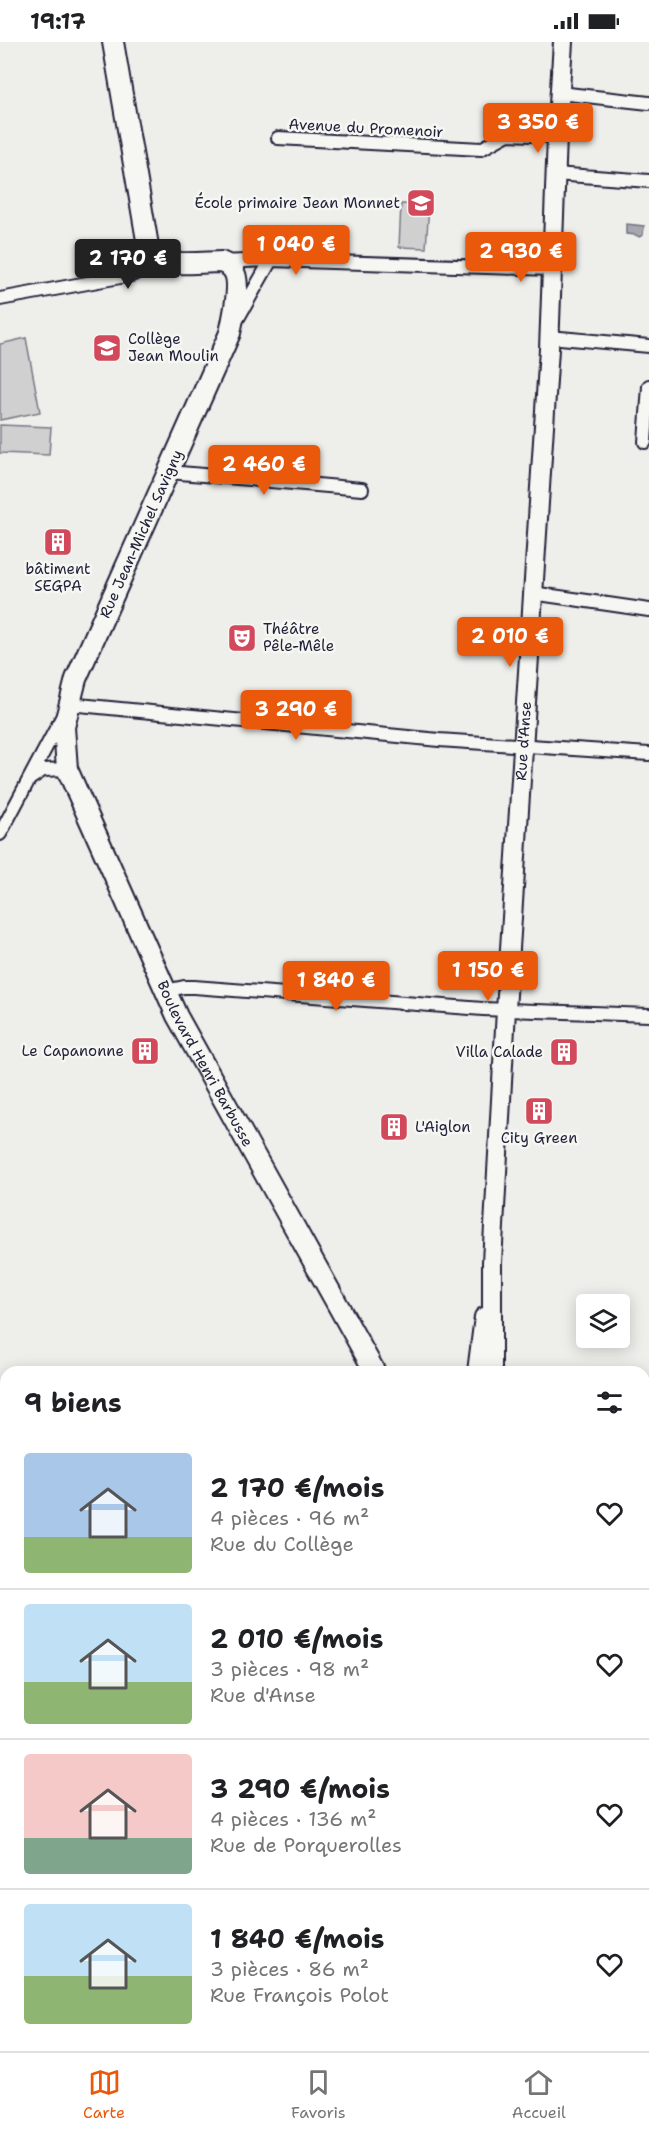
<!DOCTYPE html>
<html lang="fr">
<meta charset="utf-8">
<style>
:root{--surface:#fff;--page:#f6f6f6;--text:#202124;--muted:#757577;--line:#e0e0e0;--accent:#ea580c}
body{margin:0;font-family:"Shantell Sans",sans-serif;background:var(--page);color:var(--text);height:100vh;display:flex;flex-direction:column;font-size:22px;white-space:nowrap}
*{box-sizing:border-box;margin:0}
p{font-size:20px;color:var(--muted)}
.icon{flex:none;width:33px;height:33px;fill:none;stroke:currentColor;stroke-width:2;stroke-linecap:round;stroke-linejoin:round}
.map{position:relative;flex:1;overflow:hidden}
.sheet{position:absolute;left:0px;top:1324px;width:650px;height:686px;display:flex;flex-direction:column;background:var(--surface);border-radius:18px 18px 0 0;box-shadow:0 3px 15px #0003}
.sheet>*{flex:none}
.controls{position:absolute;left:576px;top:1252px;display:grid;gap:12px}
.controls a{display:grid;place-items:center;width:54px;height:54px;border-radius:6px;background:var(--surface);box-shadow:0 3px 15px #0003;font-size:30px}
.price{position:absolute;translate:-50% -51px;padding:0 14px;border-radius:6px;background:var(--accent);color:#fff;font-size:20px;line-height:39px;filter:drop-shadow(0 2px 3px #0008)}
.price::after{content:'';position:absolute;left:50%;top:36px;width:18px;height:14px;margin-left:-9px;background:inherit;clip-path:polygon(0 0,100% 0,50% 100%)}
.price.on{background:#222;color:#fff}
ul{padding:0;list-style:none}
li{display:flex;align-items:center;gap:18px;height:150px;padding:0 24px}
li+li{border-top:2px solid var(--line)}
li span{display:grid;place-items:center;flex:none;width:168px;height:120px;border-radius:6px;color:#555}
li>.icon{margin-inline-start:auto}
span .icon{width:72px;height:72px;fill:#fffc;stroke-width:1}
li b{font-size:26px}
h2{display:flex;justify-content:space-between;align-items:center;height:72px;padding:0 24px;font-size:26px}
.status{display:flex;justify-content:space-between;align-items:center;height:42px;padding:0 30px;background:var(--surface);direction:ltr}
.status svg{height:16px;fill:currentColor}
.menu{display:flex;justify-content:space-around;align-items:center;height:84px;border-top:2px solid var(--line);background:var(--surface);font-size:16px;color:var(--muted)}
.menu a{display:grid;justify-items:center;gap:3px}
.menu .on{color:var(--accent)}
.map>svg:first-child{display:block}
.green{fill:#d0d0d1;stroke:#797986;stroke-width:1.5}
.water{fill:#a7a7af;stroke:#727281;stroke-width:1.5}
.lines{fill:none;stroke-linecap:round;stroke-linejoin:round}
.street-casing{stroke:#22223b;stroke-width:16}
.secondary-casing{stroke:#22223b;stroke-width:22}
.primary-casing{stroke:#22223b;stroke-width:24}
.street{stroke:#f6f6f2;stroke-width:12}
.secondary{stroke:#f6f6f2;stroke-width:18}
.primary{stroke:#f6f6f2;stroke-width:20}
.labels{text-anchor:middle;dominant-baseline:central;stroke-width:5;stroke-linejoin:round;paint-order:stroke}
.street-label{font-size:15px;fill:#22223b;stroke:#f6f6f2}
.poi-label{font-size:15px;fill:#22223b;stroke:#f6f6f2;text-anchor:end}
</style>
<div class="status"><b>19:17</b><svg viewBox="0 0 49 12"><path d="M0 12V9h3v3zM5 12V6h3v6zM10 12V3h3v9zM15 12V0h3v12zM26 1h20v11H26zM47 4h2v5h-2z"/></svg></div>
<div class="map">
<svg width="649" height="2009" viewBox="0 0 649 2009">
<rect width="100%" height="100%" fill="#eeeeeb"/>
<filter id="ink" filterUnits="userSpaceOnUse"><feTurbulence type="fractalNoise" baseFrequency=".0167" numOctaves="2"/><feDisplacementMap in="SourceGraphic" scale="12" xChannelSelector="R" yChannelSelector="G"/><feConvolveMatrix kernelMatrix="1 2 1 2 8 2 1 2 1" color-interpolation-filters="sRGB"/></filter>
<g filter="url(#ink)">
<g class="green">
<polygon points="401,162 429,163 426,206 399,205"/>
<polygon points="26,296 40,370 0,378 0,302"/>
<polygon points="0,383 51,385 49,413 0,411"/>
</g>
<polygon class="water" points="626,182 644,184 643,193 639,195 636,193 626,192"/>
<g class="lines">
<g class="street-casing">
<g id="street">
<polyline points="559,51 649,61"/>
<polyline points="278,96 481,107 508,92 557,94"/>
<polyline points="555,132 649,139"/>
<polyline points="222,220 271,218 552,227"/>
<polyline points="0,257 131,233 165,220"/>
<polyline points="238,276 271,218"/>
<polyline points="549,295 649,304"/>
<polyline points="645,400 649,344"/>
<polyline points="169,430 362,447"/>
<polyline points="532,551 649,568"/>
<polyline points="31,736 43,728 67,727"/>
<polyline points="0,792 69,662 439,698 649,712"/>
<polyline points="165,949 184,945 194,945 483,967 649,973"/>
<polyline points="644,1633 649,1601"/>
<polyline points="0,1738 6,1726"/>
<polyline points="283,2004 287,2009"/>
<polyline points="390,2004 403,2009"/>
<polyline points="630,2004 632,2009"/>
<polyline points="312,2009 322,2004"/>
</g>
</g>
<g class="secondary-casing">
<g id="secondary">
<polyline points="477,1330 484,1275"/>
<path id="s1" d="M492,1330V1220L506,968L549,307L557,94L563,0"/>
</g>
</g>
<g class="primary-casing">
<g id="primary">
<path id="s2" d="M113,0L147,198C148,204 150,211 155,215C167,225 205,220 221,220C225,222 231,224 233,228C242,240 233,276 230,291L76,637L64,685L67,727L177,974L375,1330"/>
<polyline points="644,1370 649,1364"/>
<polyline points="644,1419 649,1424"/>
<polyline points="0,1441 6,1439"/>
<polyline points="491,2004 491,2009"/>
<polyline points="411,2009 411,2004"/>
</g>
</g>
<use href="#street" class="street"/>
<use href="#secondary" class="secondary"/>
<use href="#primary" class="primary"/>
</g>
</g>
<defs>
<g id="school-square" transform="scale(1.5)"><rect x="-9" y="-9" width="18" height="18" rx="4" fill="#d1495b" stroke="#f6f6f2"/><path d="M0-5L7-2L0 1L-7-2ZM-4 1L0 2.5L4 1V4Q0 6-4 4Z" fill="#fff"/></g>
<g id="building-square" transform="scale(1.5)"><rect x="-9" y="-9" width="18" height="18" rx="4" fill="#d1495b" stroke="#f6f6f2"/><path d="M-4-6H4V6H1V3H-1V6H-4ZM-2.5-4.3h1.7v1.8h-1.7ZM.8-4.3h1.7v1.8H.8ZM-2.5-1h1.7V.8h-1.7ZM.8-1h1.7V.8H.8Z" fill="#fff"/></g>
<g id="theatre-square" transform="scale(1.5)"><rect x="-9" y="-9" width="18" height="18" rx="4" fill="#d1495b" stroke="#f6f6f2"/><path d="M-5-5.5Q0-4 5-5.5V0Q5 5 0 6Q-5 5-5 0ZM-3.3-2.5H-1v1.5H-3.3ZM1-2.5H3.3v1.5H1ZM-2.8 1Q0 5.5 2.8 1Z" fill="#fff"/></g>
</defs>
<g fill-rule="evenodd">
<use href="#school-square" x="421" y="161"/>
<use href="#school-square" x="107" y="306"/>
<use href="#building-square" x="58" y="500"/>
<use href="#theatre-square" x="242" y="596"/>
<use href="#building-square" x="145" y="1009"/>
<use href="#building-square" x="564" y="1010"/>
<use href="#building-square" x="539" y="1069"/>
<use href="#building-square" x="394" y="1085"/>
</g>
<g class="labels">
<g class="street-label">
<text transform="translate(366 86) rotate(3)">Avenue du Promenoir</text>
<text transform="translate(141 492) rotate(-66)">Rue Jean-Michel Savigny</text>
<text stroke="none"><textPath href="#s1" startOffset="632">Rue d'Anse</textPath></text>
<text stroke="none"><textPath href="#s2" startOffset="1162">Boulevard Henri Barbusse</textPath></text>
</g>
<g class="poi-label">
<text x="400" y="161">École primaire Jean Monnet</text>
<text x="128" y="297" text-anchor="start">Collège<tspan x="128" dy="17">Jean Moulin</tspan></text>
<text x="58" y="527" text-anchor="middle">bâtiment<tspan x="58" dy="17">SEGPA</tspan></text>
<text x="263" y="587" text-anchor="start">Théâtre<tspan x="263" dy="17">Pêle-Mêle</tspan></text>
<text x="124" y="1009">Le Capanonne</text>
<text x="543" y="1010">Villa Calade</text>
<text x="415" y="1085" text-anchor="start">L'Aiglon</text>
<text x="539" y="1096" text-anchor="middle">City Green</text>
</g>
</g>
</svg>
<div class="controls">
<a><svg class="icon" aria-label="layers" viewBox="0 0 24 24"><path d="M12 4l9 5-9 5-9-5zM3 14l9 5 9-5"/></svg></a>
</div>
<b class="price" style="left:538px;top:112px">3 350 €</b>
<b class="price" style="left:296px;top:234px">1 040 €</b>
<b class="price" style="left:521px;top:241px">2 930 €</b>
<b class="price on" style="left:128px;top:248px">2 170 €</b>
<b class="price" style="left:264px;top:454px">2 460 €</b>
<b class="price" style="left:510px;top:626px">2 010 €</b>
<b class="price" style="left:296px;top:699px">3 290 €</b>
<b class="price" style="left:488px;top:960px">1 150 €</b>
<b class="price" style="left:336px;top:970px">1 840 €</b>
<section class="sheet">
<h2>9 biens<svg class="icon" aria-label="filters" viewBox="0 0 24 24"><path d="M4 7h16M4 17h16"/><circle cx="9" cy="7" r="2"/><circle cx="15" cy="17" r="2"/></svg></h2>
<ul>
<li><span style="background:linear-gradient(#a9c7e8 70%,#8fb573 0)"><svg class="icon" aria-label="home" viewBox="0 0 24 24"><path d="M3 11l9-7 9 7M6 9v11h12V9"/></svg></span><div><b>2 170 €/mois</b><p>4 pièces · 96 m²</p><p>Rue du Collège</p></div><svg class="icon" aria-label="heart" viewBox="0 0 24 24"><path d="M12 20l-8-8c-3-5 5-10 8-4 3-6 11-1 8 4z"/></svg></li>
<li><span style="background:linear-gradient(#bfe0f5 65%,#8fb573 0)"><svg class="icon" aria-label="home" viewBox="0 0 24 24"><path d="M3 11l9-7 9 7M6 9v11h12V9"/></svg></span><div><b>2 010 €/mois</b><p>3 pièces · 98 m²</p><p>Rue d'Anse</p></div><svg class="icon" aria-label="heart" viewBox="0 0 24 24"><path d="M12 20l-8-8c-3-5 5-10 8-4 3-6 11-1 8 4z"/></svg></li>
<li><span style="background:linear-gradient(#f6c9c9 70%,#7fa58c 0)"><svg class="icon" aria-label="home" viewBox="0 0 24 24"><path d="M3 11l9-7 9 7M6 9v11h12V9"/></svg></span><div><b>3 290 €/mois</b><p>4 pièces · 136 m²</p><p>Rue de Porquerolles</p></div><svg class="icon" aria-label="heart" viewBox="0 0 24 24"><path d="M12 20l-8-8c-3-5 5-10 8-4 3-6 11-1 8 4z"/></svg></li>
<li><span style="background:linear-gradient(#bfe0f5 60%,#8fb573 0)"><svg class="icon" aria-label="home" viewBox="0 0 24 24"><path d="M3 11l9-7 9 7M6 9v11h12V9"/></svg></span><div><b>1 840 €/mois</b><p>3 pièces · 86 m²</p><p>Rue François Polot</p></div><svg class="icon" aria-label="heart" viewBox="0 0 24 24"><path d="M12 20l-8-8c-3-5 5-10 8-4 3-6 11-1 8 4z"/></svg></li>
</ul>
</section>
</div>
<nav class="menu">
<a class="on"><svg class="icon" aria-label="map" viewBox="0 0 24 24"><path d="M3 6l6-2 6 2 6-2v14l-6 2-6-2-6 2zM9 4v14M15 6v14"/></svg>Carte</a>
<a><svg class="icon" aria-label="saved" viewBox="0 0 24 24"><path d="M7 4h10v16l-5-4-5 4z"/></svg>Favoris</a>
<a><svg class="icon" aria-label="home" viewBox="0 0 24 24"><path d="M3 11l9-7 9 7M6 9v11h12V9"/></svg>Accueil</a>
</nav>
